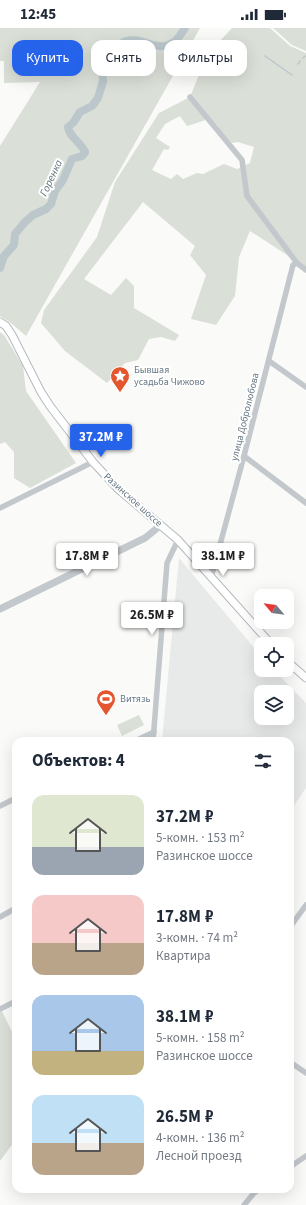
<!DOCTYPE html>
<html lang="ru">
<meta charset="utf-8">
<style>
:root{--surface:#fff;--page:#f2f2f3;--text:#1f2937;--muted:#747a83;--accent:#2563eb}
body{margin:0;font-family:"Source Sans 3",sans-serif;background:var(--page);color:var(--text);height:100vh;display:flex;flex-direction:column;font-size:15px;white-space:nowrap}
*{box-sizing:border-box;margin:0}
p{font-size:13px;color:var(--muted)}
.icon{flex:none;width:22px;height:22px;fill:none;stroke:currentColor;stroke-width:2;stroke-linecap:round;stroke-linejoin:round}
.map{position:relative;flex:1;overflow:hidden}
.details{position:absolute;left:12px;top:709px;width:282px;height:456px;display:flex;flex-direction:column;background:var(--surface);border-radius:12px;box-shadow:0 4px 16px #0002}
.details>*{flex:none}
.guide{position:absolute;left:12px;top:12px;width:282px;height:36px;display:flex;gap:8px}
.needle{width:26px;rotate:299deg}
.fabs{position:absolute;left:254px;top:561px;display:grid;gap:8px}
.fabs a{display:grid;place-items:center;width:40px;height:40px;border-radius:8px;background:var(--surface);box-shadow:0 4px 16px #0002;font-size:20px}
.price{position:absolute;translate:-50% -34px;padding:0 9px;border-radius:4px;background:#fff;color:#222;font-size:13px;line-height:26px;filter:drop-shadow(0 1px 2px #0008)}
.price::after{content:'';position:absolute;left:50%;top:24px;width:12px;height:9px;margin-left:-6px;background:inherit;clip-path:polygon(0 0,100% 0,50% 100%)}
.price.current{background:var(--accent);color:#fff}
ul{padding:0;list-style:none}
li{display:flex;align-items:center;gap:12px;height:100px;padding:0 20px}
li span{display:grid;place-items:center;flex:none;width:112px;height:80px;border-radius:12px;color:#555}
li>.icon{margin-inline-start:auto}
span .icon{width:48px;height:48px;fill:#fffc;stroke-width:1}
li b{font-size:17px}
h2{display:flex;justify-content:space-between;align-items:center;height:48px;padding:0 20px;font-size:17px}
.chip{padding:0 14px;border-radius:12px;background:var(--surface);box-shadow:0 4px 16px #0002;font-size:14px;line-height:36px}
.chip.current{background:var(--accent);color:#fff}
.status{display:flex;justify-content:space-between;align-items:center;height:28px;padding:0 20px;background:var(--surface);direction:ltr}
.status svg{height:11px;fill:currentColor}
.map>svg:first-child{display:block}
.built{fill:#e8e9e9;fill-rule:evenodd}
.green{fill:#dadfd7;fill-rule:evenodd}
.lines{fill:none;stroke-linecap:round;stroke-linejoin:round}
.stream{stroke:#bbc7cb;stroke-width:1.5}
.river{stroke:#bbc7cb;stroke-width:8}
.secondary-casing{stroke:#b3babf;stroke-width:9}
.minor{stroke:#c3c8cc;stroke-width:5.5}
.tertiary{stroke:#c3c8cc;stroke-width:7}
.secondary{stroke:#fff;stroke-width:7}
.labels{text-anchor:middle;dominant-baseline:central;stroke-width:4;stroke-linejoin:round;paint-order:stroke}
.poi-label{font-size:10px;fill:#657683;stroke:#fff;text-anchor:start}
.street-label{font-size:10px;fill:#657683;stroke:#fff}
.water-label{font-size:11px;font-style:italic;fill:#60757c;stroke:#fff}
</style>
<div class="status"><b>12:45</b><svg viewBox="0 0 49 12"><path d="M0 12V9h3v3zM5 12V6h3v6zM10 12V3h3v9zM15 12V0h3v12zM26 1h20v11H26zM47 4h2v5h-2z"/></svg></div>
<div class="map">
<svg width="306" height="1177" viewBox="0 0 306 1177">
<rect width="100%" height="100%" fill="#fafaf8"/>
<path class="built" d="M179,530L261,628V642H274L306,675V760L290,783V713H162ZM261,664H287V690H261Z"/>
<g class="green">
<polygon points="0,0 200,0 26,308 11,295 0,288 0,118 40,54 4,55 4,33 0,33"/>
<path d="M232,0H270L290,18L306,25V243L287,227L250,203L239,229L235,268L216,297L191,291L206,247L190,227L195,218L143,174L84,251L111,267L126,250L134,258V280L179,307L175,313L161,309L149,311L138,332L125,335L107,355L65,323L41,295L44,282L97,209L115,154L159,85L190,69L207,27ZM180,88L187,98L209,91L218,98L221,105L232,115L238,114L254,119L250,135L237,141L224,136L203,146L197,145L183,151L177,146L171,151L152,142L164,121L168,122L170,119L156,110L165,96Z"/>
<polygon points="273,0 306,0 306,23 292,17"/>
<polygon points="0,304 4,307 23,338 26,363 76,435 30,460 14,450 14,424 5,414 0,416"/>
<polygon points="139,687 144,697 122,708 117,697"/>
<polygon points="2,983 12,1004 16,1002 16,1111 0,1133 0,984"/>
</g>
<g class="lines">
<g class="stream">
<polyline points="265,28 292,47"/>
<polyline points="303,30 305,28"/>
<polyline points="298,36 300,33"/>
</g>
<path class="river" d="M0,240L4,228L14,217L15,206L25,194L33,187L46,181L51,176L55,163L63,152L72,131L82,128L85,124C81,114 69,109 68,99L73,95L80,84L92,78L98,70L103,53L102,37L108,32L114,31L117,18C120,16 123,14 126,13C143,8 159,27 175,13C179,10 182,4 185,0"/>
<g class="secondary-casing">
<g id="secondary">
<polyline points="0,294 6,298 12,307 41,364 50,378 93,434 117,460 178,512 271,616"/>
<polyline points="287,633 306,650"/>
</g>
</g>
<g class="minor">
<polyline points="190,69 242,132 247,168 297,235 306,242"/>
<polyline points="269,333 306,359"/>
<polyline points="244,428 306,475"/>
<polyline points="0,480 93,434"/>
<polyline points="211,550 244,428 293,237 297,235"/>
<polyline points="135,713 154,704"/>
<polyline points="153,713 167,535 178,512"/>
<polyline points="0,778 16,770"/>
<polyline points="0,889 16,880"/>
<polyline points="290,899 306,877"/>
<polyline points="0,981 16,973"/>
<polyline points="290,1034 306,1045"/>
<polyline points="290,1139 306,1128"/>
<polyline points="244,1177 254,1165 260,1161"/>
</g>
<polyline class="tertiary" points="0,581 145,510 161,497"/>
<use href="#secondary" class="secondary"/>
</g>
<defs>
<g id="sight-pin" transform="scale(1)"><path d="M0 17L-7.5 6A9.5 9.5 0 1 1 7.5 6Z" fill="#e4572e" stroke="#fff"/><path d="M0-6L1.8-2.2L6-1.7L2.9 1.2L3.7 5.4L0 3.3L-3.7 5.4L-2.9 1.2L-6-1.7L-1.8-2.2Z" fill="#fff"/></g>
<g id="stadium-pin" transform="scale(1)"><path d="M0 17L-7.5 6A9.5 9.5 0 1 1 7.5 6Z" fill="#e4572e" stroke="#fff"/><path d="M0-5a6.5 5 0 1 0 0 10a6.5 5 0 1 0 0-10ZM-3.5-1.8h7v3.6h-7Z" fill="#fff"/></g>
</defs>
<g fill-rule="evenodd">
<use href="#sight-pin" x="120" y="348"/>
<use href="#stadium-pin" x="106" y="671"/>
</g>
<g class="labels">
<g class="poi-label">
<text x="134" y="342">Бывшая<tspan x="134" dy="12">усадьба Чижово</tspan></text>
<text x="120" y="671">Витязь</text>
</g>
<g class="street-label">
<text transform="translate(245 389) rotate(-76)">улица Добролюбова</text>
<text transform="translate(133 472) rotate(42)">Разинское шоссе</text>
</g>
<g class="water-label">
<text transform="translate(51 150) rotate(-65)">Горенка</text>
</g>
</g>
</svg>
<div class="fabs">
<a><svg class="needle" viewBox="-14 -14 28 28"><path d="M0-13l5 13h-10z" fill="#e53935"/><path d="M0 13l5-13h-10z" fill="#747a83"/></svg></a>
<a><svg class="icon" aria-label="locate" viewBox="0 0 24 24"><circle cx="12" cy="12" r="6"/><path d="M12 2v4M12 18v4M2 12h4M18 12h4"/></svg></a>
<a><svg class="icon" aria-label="layers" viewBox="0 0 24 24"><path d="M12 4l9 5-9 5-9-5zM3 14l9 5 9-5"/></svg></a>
</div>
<b class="price current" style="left:101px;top:430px">37.2M ₽</b>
<b class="price" style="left:87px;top:549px">17.8M ₽</b>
<b class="price" style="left:223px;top:549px">38.1M ₽</b>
<b class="price" style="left:152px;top:608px">26.5M ₽</b>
<div class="guide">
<a class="chip current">Купить</a>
<a class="chip">Снять</a>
<a class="chip">Фильтры</a>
</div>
<section class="details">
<h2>Объектов: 4<svg class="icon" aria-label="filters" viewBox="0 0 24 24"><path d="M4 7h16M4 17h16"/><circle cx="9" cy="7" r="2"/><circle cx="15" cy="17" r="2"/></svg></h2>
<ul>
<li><span style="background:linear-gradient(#dfe7d0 65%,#9aa5b1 0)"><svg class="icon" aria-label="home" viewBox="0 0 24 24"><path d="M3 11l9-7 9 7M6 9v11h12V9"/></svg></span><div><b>37.2M ₽</b><p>5-комн. · 153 m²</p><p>Разинское шоссе</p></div></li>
<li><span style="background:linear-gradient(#f6c9c9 60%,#b9a48a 0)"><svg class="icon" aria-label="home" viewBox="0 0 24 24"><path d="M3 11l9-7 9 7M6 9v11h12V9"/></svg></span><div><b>17.8M ₽</b><p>3-комн. · 74 m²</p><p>Квартира</p></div></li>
<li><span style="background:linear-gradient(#a9c7e8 70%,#c2b280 0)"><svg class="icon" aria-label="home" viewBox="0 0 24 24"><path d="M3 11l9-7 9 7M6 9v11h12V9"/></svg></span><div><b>38.1M ₽</b><p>5-комн. · 158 m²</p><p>Разинское шоссе</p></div></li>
<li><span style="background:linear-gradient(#bfe0f5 60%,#b9a48a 0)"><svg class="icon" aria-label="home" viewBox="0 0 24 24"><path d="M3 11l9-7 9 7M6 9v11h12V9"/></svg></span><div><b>26.5M ₽</b><p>4-комн. · 136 m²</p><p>Лесной проезд</p></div></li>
</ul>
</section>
</div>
